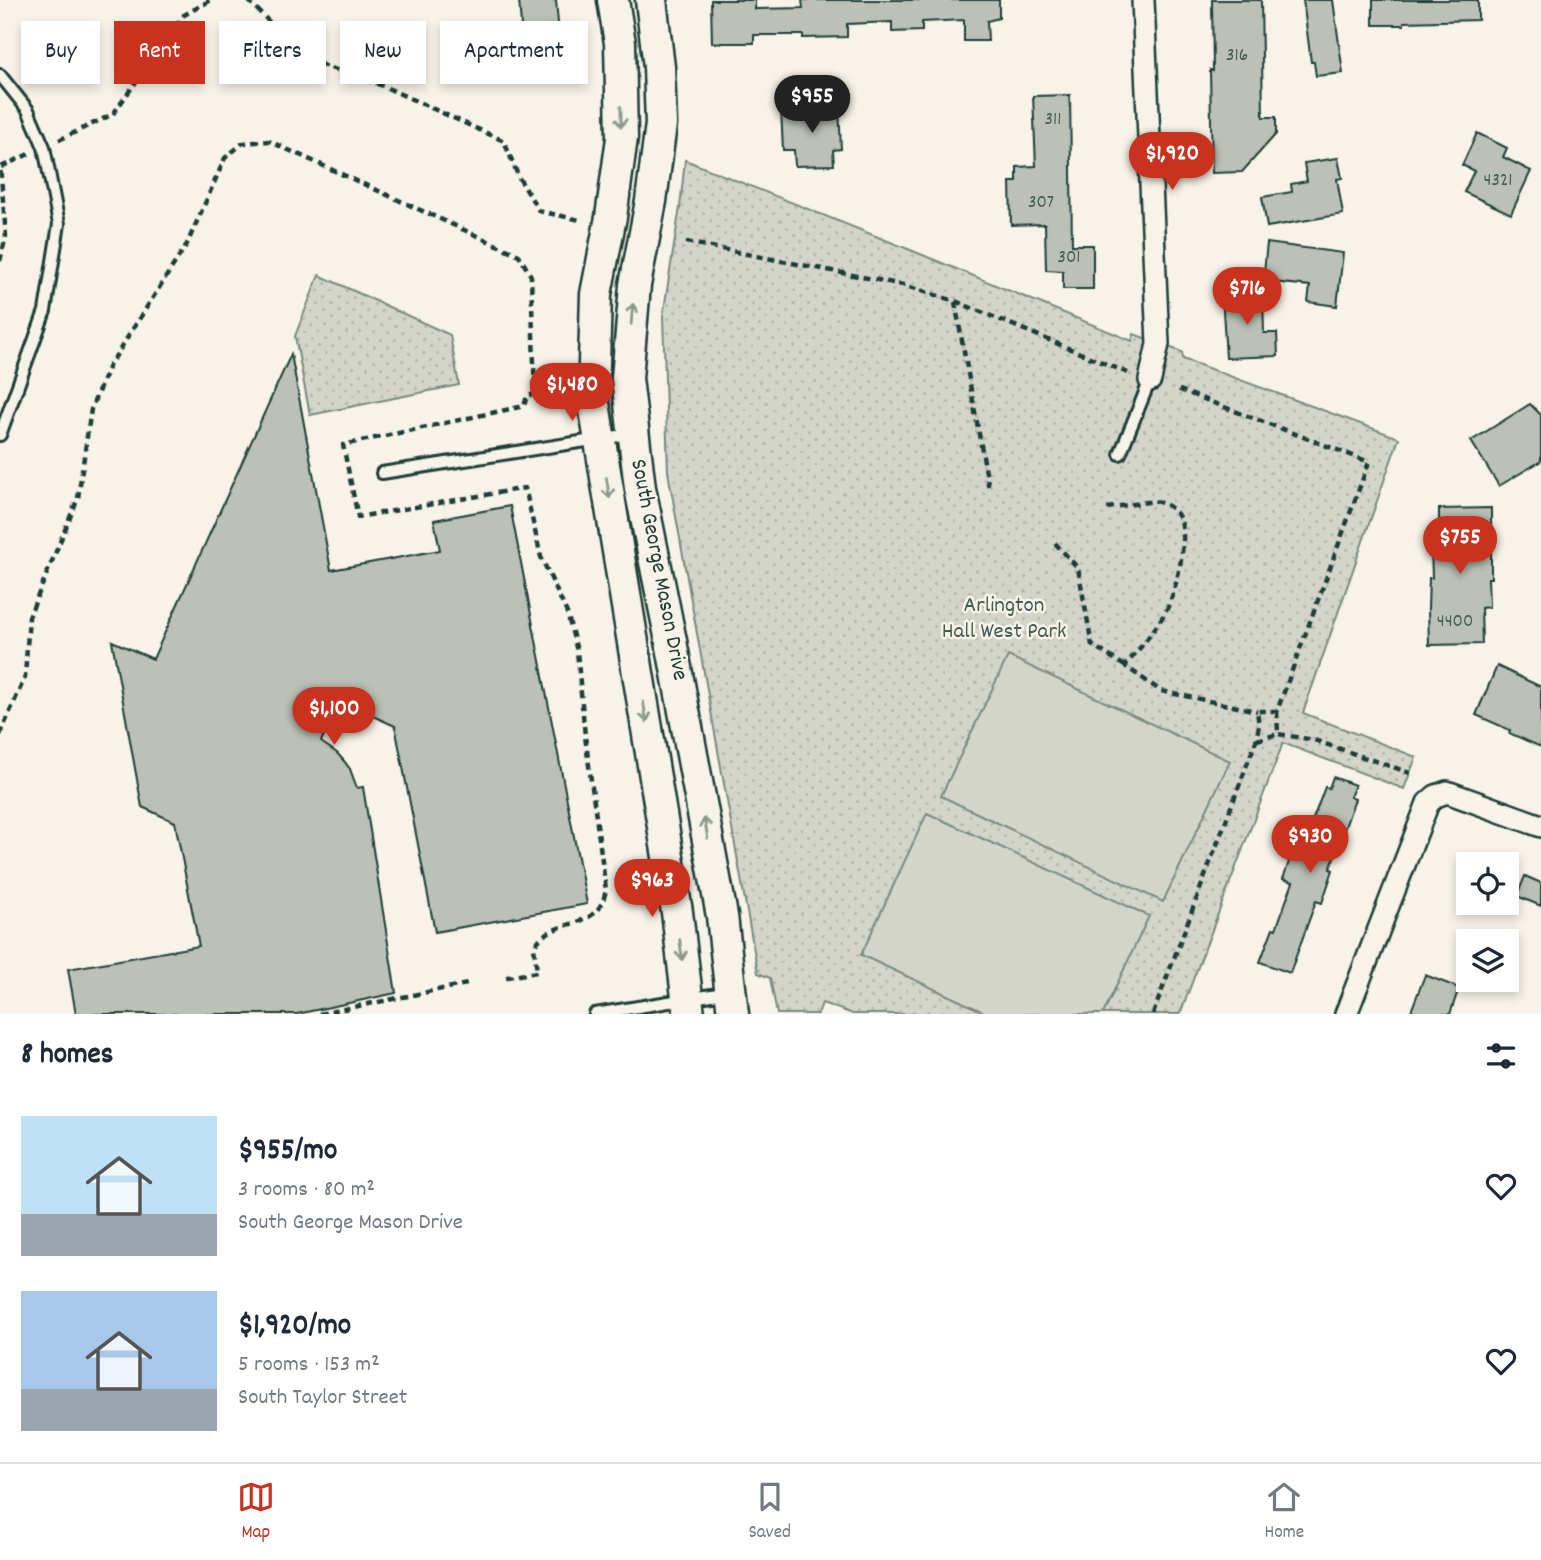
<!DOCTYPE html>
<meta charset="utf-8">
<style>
:root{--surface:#fff;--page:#f6f6f7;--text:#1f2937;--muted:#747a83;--line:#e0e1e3;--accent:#c8321e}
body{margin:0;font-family:Dekko,sans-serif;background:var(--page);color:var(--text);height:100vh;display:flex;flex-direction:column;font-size:26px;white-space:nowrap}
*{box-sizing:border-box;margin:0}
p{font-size:23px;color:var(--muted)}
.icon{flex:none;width:38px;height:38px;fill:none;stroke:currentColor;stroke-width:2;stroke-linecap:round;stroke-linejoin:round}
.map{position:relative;height:1014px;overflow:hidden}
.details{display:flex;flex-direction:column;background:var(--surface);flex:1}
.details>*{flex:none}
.top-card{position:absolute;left:21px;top:21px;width:700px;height:63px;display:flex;gap:14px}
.tools{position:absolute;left:1456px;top:852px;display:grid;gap:14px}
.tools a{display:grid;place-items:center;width:63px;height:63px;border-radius:0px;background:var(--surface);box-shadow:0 4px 10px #0003;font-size:35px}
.price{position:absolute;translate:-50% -60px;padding:0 16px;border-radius:24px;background:var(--accent);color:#fff;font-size:23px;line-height:46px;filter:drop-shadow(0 2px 4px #0008)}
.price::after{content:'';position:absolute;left:50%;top:42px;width:21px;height:16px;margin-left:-10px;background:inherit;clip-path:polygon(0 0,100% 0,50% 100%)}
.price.selected{background:#222;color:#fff}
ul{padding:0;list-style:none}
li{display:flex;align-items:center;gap:21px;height:175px;padding:0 21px}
li span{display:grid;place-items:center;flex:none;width:196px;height:140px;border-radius:0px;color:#555}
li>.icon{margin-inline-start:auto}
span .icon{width:84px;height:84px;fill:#fffc;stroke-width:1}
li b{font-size:30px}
h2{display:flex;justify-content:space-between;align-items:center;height:84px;padding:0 21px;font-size:30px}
.tag{padding:0 24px;border-radius:0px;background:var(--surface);box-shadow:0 4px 10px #0003;font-size:24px;line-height:63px}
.tag.selected{background:var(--accent);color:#fff}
.menu{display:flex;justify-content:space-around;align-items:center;height:98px;border-top:2px solid var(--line);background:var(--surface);font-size:19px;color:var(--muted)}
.menu a{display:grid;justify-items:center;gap:4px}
.menu .selected{color:var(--accent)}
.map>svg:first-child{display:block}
.grass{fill:url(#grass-dots);stroke:#79897f;stroke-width:2}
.pitch{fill:#d3d5ca;stroke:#79897f;stroke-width:2}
.building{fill:#bbc1b6;stroke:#1f3d34;stroke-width:2}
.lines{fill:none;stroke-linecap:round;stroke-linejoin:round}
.service-casing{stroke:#1f3d34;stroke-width:16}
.minor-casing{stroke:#1f3d34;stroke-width:26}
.secondary-casing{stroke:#1f3d34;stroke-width:35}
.path{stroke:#1f3d34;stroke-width:4.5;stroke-dasharray:7 5;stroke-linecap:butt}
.service{stroke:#f7f3e8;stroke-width:10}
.minor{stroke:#f7f3e8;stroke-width:21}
.secondary{stroke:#f7f3e8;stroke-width:30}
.oneway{stroke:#8b988e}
.labels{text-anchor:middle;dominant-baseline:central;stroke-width:5;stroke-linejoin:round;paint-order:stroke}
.number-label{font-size:19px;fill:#465e54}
.street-label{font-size:23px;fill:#1f3d34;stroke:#f7f3e8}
.park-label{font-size:23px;fill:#435b52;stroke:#f7f3e8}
</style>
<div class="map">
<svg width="1541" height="1014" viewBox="0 0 1541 1014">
<defs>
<pattern id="grass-dots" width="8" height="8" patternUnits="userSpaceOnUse" patternTransform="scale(1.75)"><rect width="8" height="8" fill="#d3d5ca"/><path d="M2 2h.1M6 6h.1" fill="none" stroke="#b5b8ae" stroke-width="1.8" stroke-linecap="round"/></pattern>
</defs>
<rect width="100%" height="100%" fill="#f7f3e8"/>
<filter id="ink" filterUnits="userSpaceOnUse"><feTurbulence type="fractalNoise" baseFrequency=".0143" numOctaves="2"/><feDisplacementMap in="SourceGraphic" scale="14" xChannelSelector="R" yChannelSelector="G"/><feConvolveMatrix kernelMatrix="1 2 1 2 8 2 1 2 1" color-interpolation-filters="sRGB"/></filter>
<g filter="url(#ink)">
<g class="grass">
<polygon points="685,160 908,249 1132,341 1134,334 1182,352 1183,359 1399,438 1303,713 1416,757 1404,789 1283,743 1180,1014 853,1014 822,1003 818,1014 777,1014 770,978 758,973 668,472 663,316 680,207"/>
<polygon points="319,275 450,335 459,385 310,415 295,336"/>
</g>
<g class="pitch">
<polygon points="1008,656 1230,761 1163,902 941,796"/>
<polygon points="927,813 1149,916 1103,1014 988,1014 861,955"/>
</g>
<g class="building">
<polygon points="519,0 556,0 561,59 524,64"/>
<polygon points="711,0 755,0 755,9 803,8 802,0 999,0 999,18 987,21 988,41 964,41 964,20 922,22 922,31 892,32 892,22 847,24 847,37 803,38 803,35 754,35 754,43 712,43"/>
<polygon points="1212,0 1261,0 1263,117 1276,117 1276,134 1242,172 1212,173 1210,70 1213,71"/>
<polygon points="1303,0 1333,0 1343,73 1316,76 1314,62 1311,62"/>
<polygon points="1373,0 1478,0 1478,20 1404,22 1404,25 1373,25"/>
<polygon points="1070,95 1072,245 1093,245 1093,289 1063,289 1063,271 1046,270 1045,224 1011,225 1010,182 1017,182 1017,167 1036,166 1033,96"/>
<polygon points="839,107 841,149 833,150 834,165 795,166 794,150 783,150 781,109"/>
<polygon points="1477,133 1507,148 1503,157 1531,171 1511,214 1464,192 1474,171 1462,165"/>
<polygon points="1338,158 1342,178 1337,179 1343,214 1267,227 1262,197 1292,192 1291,184 1307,181 1304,163"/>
<polygon points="1267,243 1343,253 1337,306 1308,302 1310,286 1263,281"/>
<polygon points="1263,293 1264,333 1277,333 1278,356 1226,358 1222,294"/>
<polygon points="291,354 331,570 440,550 434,520 510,506 587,904 435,932 395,726 338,700 321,742 337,753 344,761 350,769 357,788 363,787 396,993 297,1014 76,1014 68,969 199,946 175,822 142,807 112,641 153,659"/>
<polygon points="1530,404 1541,415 1541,461 1499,486 1471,441"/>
<polygon points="1491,508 1491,578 1488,578 1489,607 1481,608 1482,644 1429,645 1428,609 1429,578 1432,578 1431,546 1435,546 1435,530 1439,530 1439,509"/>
<polygon points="1497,666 1541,687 1541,747 1509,733 1510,730 1476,715"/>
<polygon points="1333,777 1355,785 1350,797 1355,799 1330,869 1333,870 1322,903 1316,901 1290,973 1260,962 1273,928 1276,929 1293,882 1283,879 1291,856 1298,859 1325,787 1329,788"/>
<polygon points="1525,876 1541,883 1541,906 1517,896"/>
<polygon points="1425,975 1459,988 1450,1014 1410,1014"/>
</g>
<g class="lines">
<g class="service-casing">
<g id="service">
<polyline points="0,75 28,110 44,147 59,224 45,311 0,435"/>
<polyline points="1120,454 1150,380"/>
<polyline points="382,473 631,434"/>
<polyline points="595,1014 730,992"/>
</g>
</g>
<g class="minor-casing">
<g id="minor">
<polyline points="1143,0 1158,344 1150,380"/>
<polyline points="1346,1014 1428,803 1436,796 1447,792 1541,826"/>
</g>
</g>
<g class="secondary-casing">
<g id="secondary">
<polyline points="613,0 620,43 622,138 611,217 596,294 593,398 677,912 689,1014"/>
<polyline points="651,0 659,67 661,124 651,201 635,285 627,378 640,488 671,641 722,916 733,1014"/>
</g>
</g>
<g class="path">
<polyline points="248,0 277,30 322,65 383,86 504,141 519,178 539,211 580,220"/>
<polyline points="59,140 113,114 184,15 211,0"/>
<polyline points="1,167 29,154"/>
<polyline points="686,242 903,285 955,301 1128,373"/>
<polyline points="0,261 6,236 0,165"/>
<polyline points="955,302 989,489"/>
<path d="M1107,508L1154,501C1165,503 1175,508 1180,519C1189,538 1176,590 1167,609C1156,629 1140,648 1125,666L1161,691L1257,711"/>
<polyline points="1055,543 1078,568 1092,645 1125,666"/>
<polyline points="1277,711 1278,734 1314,740 1410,773"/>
<path d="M0,735L25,677L29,617L78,498L91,409L108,368L187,244L225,158L243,143L269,141L519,255L531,276L535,394L527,396L524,406L343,445L358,517L525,488L541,557L567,613L577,651L585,736L606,890C599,926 571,919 546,934C541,937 537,942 534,947L537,972L502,978"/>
<polyline points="1257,740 1278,734"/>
<polyline points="319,1014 467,984"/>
<polyline points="1153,1014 1256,741 1259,725 1257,711 1277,711 1369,462 1177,389"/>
</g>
<use href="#service" class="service"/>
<use href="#minor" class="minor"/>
<use href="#secondary" class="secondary"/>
</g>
<defs><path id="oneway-shaft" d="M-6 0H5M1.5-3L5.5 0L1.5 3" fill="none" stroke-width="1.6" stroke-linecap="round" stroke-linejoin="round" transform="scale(1.75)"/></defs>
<g class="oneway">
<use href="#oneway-shaft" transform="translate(621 117) rotate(89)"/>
<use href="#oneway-shaft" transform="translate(632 314) rotate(-85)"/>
<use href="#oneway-shaft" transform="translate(608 488) rotate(81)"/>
<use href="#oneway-shaft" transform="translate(645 712) rotate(81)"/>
<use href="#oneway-shaft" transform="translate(706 828) rotate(-100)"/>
<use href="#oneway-shaft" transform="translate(681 950) rotate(83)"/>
</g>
</g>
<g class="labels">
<g class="number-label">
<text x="1237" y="56">316</text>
<text x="1053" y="120">311</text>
<text x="1498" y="181">4321</text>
<text x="1041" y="203">307</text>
<text x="1069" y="258">301</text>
<text x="1455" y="622">4400</text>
</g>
<g class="street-label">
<text transform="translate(658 570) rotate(79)">South George Mason Drive</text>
</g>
<g class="park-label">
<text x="1004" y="606">Arlington<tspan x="1004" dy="26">Hall West Park</tspan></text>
</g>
</g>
</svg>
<div class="tools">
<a><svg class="icon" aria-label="locate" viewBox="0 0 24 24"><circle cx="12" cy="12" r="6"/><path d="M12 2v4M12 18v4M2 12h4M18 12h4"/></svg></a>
<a><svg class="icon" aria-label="layers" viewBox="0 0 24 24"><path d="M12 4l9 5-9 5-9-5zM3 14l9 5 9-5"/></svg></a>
</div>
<b class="price selected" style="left:812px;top:135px">$955</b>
<b class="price" style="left:1172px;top:192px">$1,920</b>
<b class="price" style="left:1247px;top:327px">$716</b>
<b class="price" style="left:572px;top:423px">$1,480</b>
<b class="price" style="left:1460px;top:576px">$755</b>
<b class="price" style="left:334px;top:747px">$1,100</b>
<b class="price" style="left:1310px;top:875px">$930</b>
<b class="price" style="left:652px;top:919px">$963</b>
<div class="top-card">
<a class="tag">Buy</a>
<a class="tag selected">Rent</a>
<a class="tag">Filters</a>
<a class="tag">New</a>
<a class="tag">Apartment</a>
</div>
</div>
<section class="details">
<h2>8 homes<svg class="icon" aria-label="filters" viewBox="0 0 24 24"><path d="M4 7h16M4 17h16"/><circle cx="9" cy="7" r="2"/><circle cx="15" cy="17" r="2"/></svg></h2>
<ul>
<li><span style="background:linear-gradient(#bfe0f5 70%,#9aa5b1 0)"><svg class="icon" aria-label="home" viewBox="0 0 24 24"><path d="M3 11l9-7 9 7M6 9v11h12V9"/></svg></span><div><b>$955/mo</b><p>3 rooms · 80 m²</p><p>South George Mason Drive</p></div><svg class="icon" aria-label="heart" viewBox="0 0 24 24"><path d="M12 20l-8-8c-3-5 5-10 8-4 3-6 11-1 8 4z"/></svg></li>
<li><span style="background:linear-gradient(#a9c7e8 70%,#9aa5b1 0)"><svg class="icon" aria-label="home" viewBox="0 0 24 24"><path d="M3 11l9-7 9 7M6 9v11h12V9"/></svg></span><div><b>$1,920/mo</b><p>5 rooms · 153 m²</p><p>South Taylor Street</p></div><svg class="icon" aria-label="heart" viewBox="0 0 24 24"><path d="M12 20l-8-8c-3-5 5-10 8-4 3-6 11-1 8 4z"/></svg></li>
</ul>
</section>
<nav class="menu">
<a class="selected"><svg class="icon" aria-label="map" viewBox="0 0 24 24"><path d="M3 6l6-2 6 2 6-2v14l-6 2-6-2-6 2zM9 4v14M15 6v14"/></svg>Map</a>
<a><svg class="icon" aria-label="saved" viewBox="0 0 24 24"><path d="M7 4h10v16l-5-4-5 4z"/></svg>Saved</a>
<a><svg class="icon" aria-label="home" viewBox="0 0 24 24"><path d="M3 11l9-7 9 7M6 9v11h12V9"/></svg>Home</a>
</nav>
